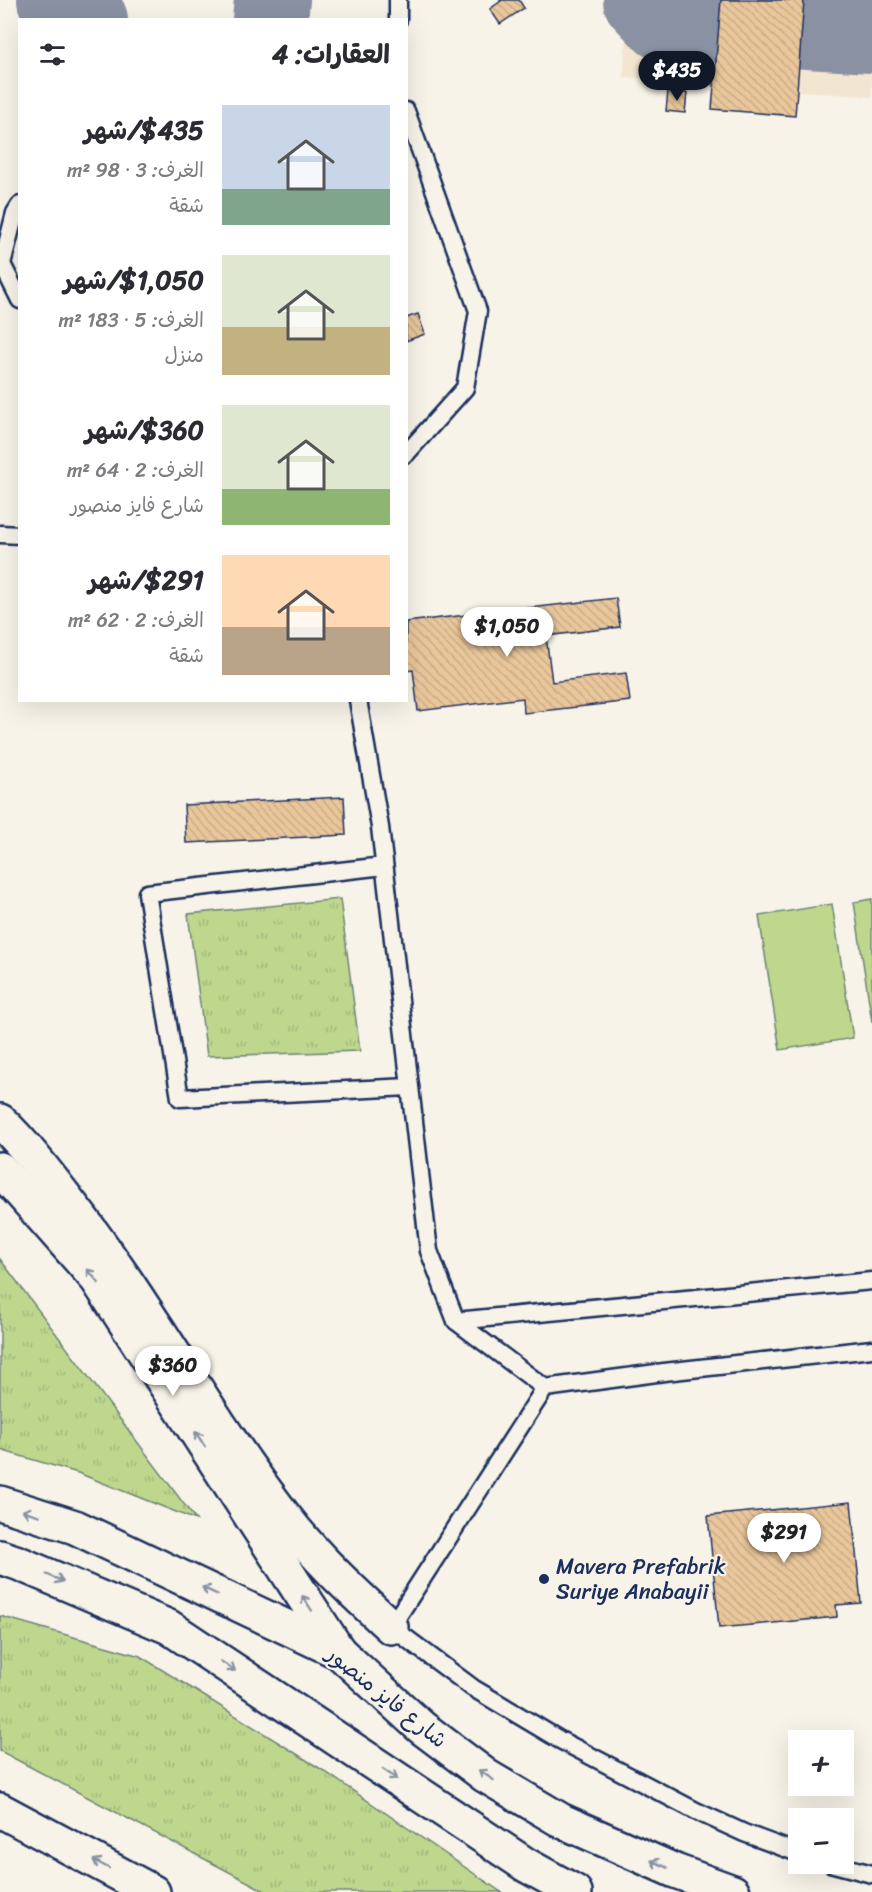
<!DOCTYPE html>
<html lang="ar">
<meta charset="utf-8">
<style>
:root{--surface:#fff;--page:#f7f7f7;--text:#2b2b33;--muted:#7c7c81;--accent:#111827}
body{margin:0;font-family:Sriracha,"Playpen Sans Arabic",sans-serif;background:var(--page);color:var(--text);direction:rtl;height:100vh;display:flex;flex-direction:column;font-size:22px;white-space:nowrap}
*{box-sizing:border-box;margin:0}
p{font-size:20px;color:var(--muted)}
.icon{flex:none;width:33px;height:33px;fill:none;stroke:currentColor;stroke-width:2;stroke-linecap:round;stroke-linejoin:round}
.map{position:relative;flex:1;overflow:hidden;direction:ltr}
.sheet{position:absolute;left:18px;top:18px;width:390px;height:684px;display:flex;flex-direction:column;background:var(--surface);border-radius:0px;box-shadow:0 6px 24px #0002;direction:rtl}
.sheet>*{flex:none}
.fabs{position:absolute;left:788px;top:1730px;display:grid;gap:12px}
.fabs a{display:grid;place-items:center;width:66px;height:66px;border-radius:0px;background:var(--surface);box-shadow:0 6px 24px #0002;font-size:30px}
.price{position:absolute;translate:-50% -51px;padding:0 14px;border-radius:21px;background:#fff;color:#222;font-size:20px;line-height:39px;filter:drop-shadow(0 2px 3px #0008)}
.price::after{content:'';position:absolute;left:50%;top:36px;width:18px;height:14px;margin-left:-9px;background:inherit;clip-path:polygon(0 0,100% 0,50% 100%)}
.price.on{background:var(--accent);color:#fff}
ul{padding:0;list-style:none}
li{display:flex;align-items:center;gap:18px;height:150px;padding:0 18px}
li span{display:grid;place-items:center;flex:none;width:168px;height:120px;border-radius:0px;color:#555}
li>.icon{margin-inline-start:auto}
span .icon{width:72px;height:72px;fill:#fffc;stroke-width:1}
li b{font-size:26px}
h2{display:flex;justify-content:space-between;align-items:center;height:72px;padding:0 18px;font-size:26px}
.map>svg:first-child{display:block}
.built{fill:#f3e6d1}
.grass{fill:url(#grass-tufts);stroke:#6c8376;stroke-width:1.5}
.pitch{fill:#bed78d;stroke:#6c8376;stroke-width:1.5}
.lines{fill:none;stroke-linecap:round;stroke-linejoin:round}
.taxiway{stroke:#8991a3;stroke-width:76}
.building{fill:url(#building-back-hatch);stroke:#1b2f5e;stroke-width:1.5}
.service-casing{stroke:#1b2f5e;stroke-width:21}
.minor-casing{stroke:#1b2f5e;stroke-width:38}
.trunk-casing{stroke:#1b2f5e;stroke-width:38}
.motorway-casing{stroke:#1b2f5e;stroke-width:38}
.service{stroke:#f7f3e8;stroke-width:16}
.minor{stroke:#f7f3e8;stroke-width:33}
.trunk{stroke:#f7f3e8;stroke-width:33}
.motorway{stroke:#f7f3e8;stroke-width:33}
.oneway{stroke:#8991a3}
.poi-dot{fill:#1b2f5e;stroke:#f7f3e8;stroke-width:2}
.labels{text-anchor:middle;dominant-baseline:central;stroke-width:4.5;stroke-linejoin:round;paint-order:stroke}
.poi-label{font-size:22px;fill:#1b2f5e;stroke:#f7f3e8;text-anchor:start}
.street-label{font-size:22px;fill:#1b2f5e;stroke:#f7f3e8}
</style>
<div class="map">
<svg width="872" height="1892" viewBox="0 0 872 1892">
<defs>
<pattern id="grass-tufts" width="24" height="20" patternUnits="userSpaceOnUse" patternTransform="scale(1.5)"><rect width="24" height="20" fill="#bed78d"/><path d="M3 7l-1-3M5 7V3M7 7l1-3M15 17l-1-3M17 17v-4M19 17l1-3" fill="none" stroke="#a3b97c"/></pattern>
<pattern id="building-back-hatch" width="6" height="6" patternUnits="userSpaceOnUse" patternTransform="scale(1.5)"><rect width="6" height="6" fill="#eac79b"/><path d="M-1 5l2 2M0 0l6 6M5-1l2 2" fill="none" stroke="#c8ab88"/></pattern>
</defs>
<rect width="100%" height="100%" fill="#f7f3e8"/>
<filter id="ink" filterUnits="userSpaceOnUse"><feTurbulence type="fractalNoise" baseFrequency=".0167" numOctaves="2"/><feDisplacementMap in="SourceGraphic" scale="12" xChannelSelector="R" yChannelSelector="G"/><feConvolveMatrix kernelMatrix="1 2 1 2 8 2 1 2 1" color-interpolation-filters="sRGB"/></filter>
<g filter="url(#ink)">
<polygon class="built" points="629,0 872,0 872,97 623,77"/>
<g class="grass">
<polygon points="340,899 360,1051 207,1056 188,914"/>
<polygon points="0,1259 196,1520 78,1473 0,1450"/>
<polygon points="0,1616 140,1656 324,1771 501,1892 267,1892 0,1751"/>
</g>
<g class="pitch">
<polygon points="872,899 872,1022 854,902"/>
<polygon points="832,904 853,1038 780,1050 759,916"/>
</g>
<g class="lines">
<g class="taxiway">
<polyline points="55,0 90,20"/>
<polyline points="641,0 662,22 872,35"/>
<polyline points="270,20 272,0"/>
</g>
</g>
<g class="building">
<polygon points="500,0 519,0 524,8 500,24 490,9 501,1"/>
<polygon points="721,0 804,0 795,116 712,109"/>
<polygon points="668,91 687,93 685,113 666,111"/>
<polygon points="418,314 425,334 406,341 406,318"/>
<polygon points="616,598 620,627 546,636 552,682 626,673 630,701 524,713 523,698 418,711 413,670 406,671 406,622"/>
<polygon points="344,797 346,835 186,843 184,805"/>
<polygon points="851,1502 861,1603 836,1605 837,1617 719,1628 708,1516"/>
</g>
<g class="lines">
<g class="service-casing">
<g id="service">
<polyline points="398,20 398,0"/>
<polyline points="406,111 478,311 465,388 406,454"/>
<polyline points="20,205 15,213 2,264 20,300"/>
<polyline points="0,534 20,535"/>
<polyline points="358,700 380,827 429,1251 456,1321 545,1388"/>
<polyline points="384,866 147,893 180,1098 410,1087"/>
<polyline points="456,1321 872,1281"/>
<polyline points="798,1853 744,1833 696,1811 560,1740 473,1688 391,1627 545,1388 664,1372 872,1349"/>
<polyline points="830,1863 872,1874"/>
</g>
</g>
<g class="minor-casing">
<path id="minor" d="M0,1121C24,1144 45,1171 65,1197C145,1298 205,1413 284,1516C315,1557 353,1592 391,1627"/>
</g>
<g class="trunk-casing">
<g id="trunk">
<polyline points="0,1503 75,1527 339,1652 421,1727 486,1776 562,1821 675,1871 733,1892"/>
<polyline points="0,1557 18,1563 169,1627 526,1865 575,1892"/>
</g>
</g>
<g class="motorway-casing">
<g id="motorway">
<polyline points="0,1169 97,1279 339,1652"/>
<polyline points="0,1810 153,1892"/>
</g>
</g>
<use href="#service" class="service"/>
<use href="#minor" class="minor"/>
<use href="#trunk" class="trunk"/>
<use href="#motorway" class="motorway"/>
</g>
<defs><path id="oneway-shaft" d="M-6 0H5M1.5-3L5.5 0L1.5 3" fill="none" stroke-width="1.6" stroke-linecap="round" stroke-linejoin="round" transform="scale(1.5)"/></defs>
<g class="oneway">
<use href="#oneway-shaft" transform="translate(93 1276) rotate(-129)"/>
<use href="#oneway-shaft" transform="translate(200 1439) rotate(-123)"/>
<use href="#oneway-shaft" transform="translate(31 1513) rotate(-163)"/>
<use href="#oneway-shaft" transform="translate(55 1578) rotate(23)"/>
<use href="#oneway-shaft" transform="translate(210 1591) rotate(-155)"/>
<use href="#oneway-shaft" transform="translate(307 1603) rotate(-123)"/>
<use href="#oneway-shaft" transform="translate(228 1666) rotate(34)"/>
<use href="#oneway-shaft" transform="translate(390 1774) rotate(34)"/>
<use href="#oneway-shaft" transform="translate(486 1775) rotate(-146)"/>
<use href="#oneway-shaft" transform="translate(101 1864) rotate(-152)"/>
<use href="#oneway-shaft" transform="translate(659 1864) rotate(-156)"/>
</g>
</g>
<circle class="poi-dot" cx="544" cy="1579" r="6"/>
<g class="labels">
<g class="poi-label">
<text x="556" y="1566">Mavera Prefabrik<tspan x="556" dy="25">Suriye Anabayii</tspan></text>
</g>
<g class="street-label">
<text transform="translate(387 1697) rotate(39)">شارع فايز منصور</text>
</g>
</g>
</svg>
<div class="fabs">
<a>+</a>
<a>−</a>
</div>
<b class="price on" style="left:677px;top:102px">$435</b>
<b class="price" style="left:507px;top:658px">$1,050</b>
<b class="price" style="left:173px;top:1397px">$360</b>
<b class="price" style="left:784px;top:1564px">$291</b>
<section class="sheet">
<h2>العقارات: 4<svg class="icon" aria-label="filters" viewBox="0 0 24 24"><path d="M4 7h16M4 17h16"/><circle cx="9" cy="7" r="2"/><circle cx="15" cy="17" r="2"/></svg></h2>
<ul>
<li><span style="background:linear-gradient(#c9d6e8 70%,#7fa58c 0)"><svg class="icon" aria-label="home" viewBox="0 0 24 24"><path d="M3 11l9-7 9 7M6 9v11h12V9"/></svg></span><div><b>$435/شهر</b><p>الغرف: 3 · 98 m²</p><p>شقة</p></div></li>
<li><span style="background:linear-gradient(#dfe7d0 60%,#c2b280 0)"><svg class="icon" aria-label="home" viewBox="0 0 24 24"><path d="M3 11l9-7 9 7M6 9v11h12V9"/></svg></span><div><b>$1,050/شهر</b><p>الغرف: 5 · 183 m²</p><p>منزل</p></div></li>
<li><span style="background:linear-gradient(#dfe7d0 70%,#8fb573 0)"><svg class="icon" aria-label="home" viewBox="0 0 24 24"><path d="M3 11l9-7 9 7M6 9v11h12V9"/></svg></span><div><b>$360/شهر</b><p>الغرف: 2 · 64 m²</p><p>شارع فايز منصور</p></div></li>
<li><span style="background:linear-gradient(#ffd9b3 60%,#b9a48a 0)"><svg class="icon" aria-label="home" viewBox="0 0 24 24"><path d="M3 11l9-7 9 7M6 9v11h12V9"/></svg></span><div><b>$291/شهر</b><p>الغرف: 2 · 62 m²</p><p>شقة</p></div></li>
</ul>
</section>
</div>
